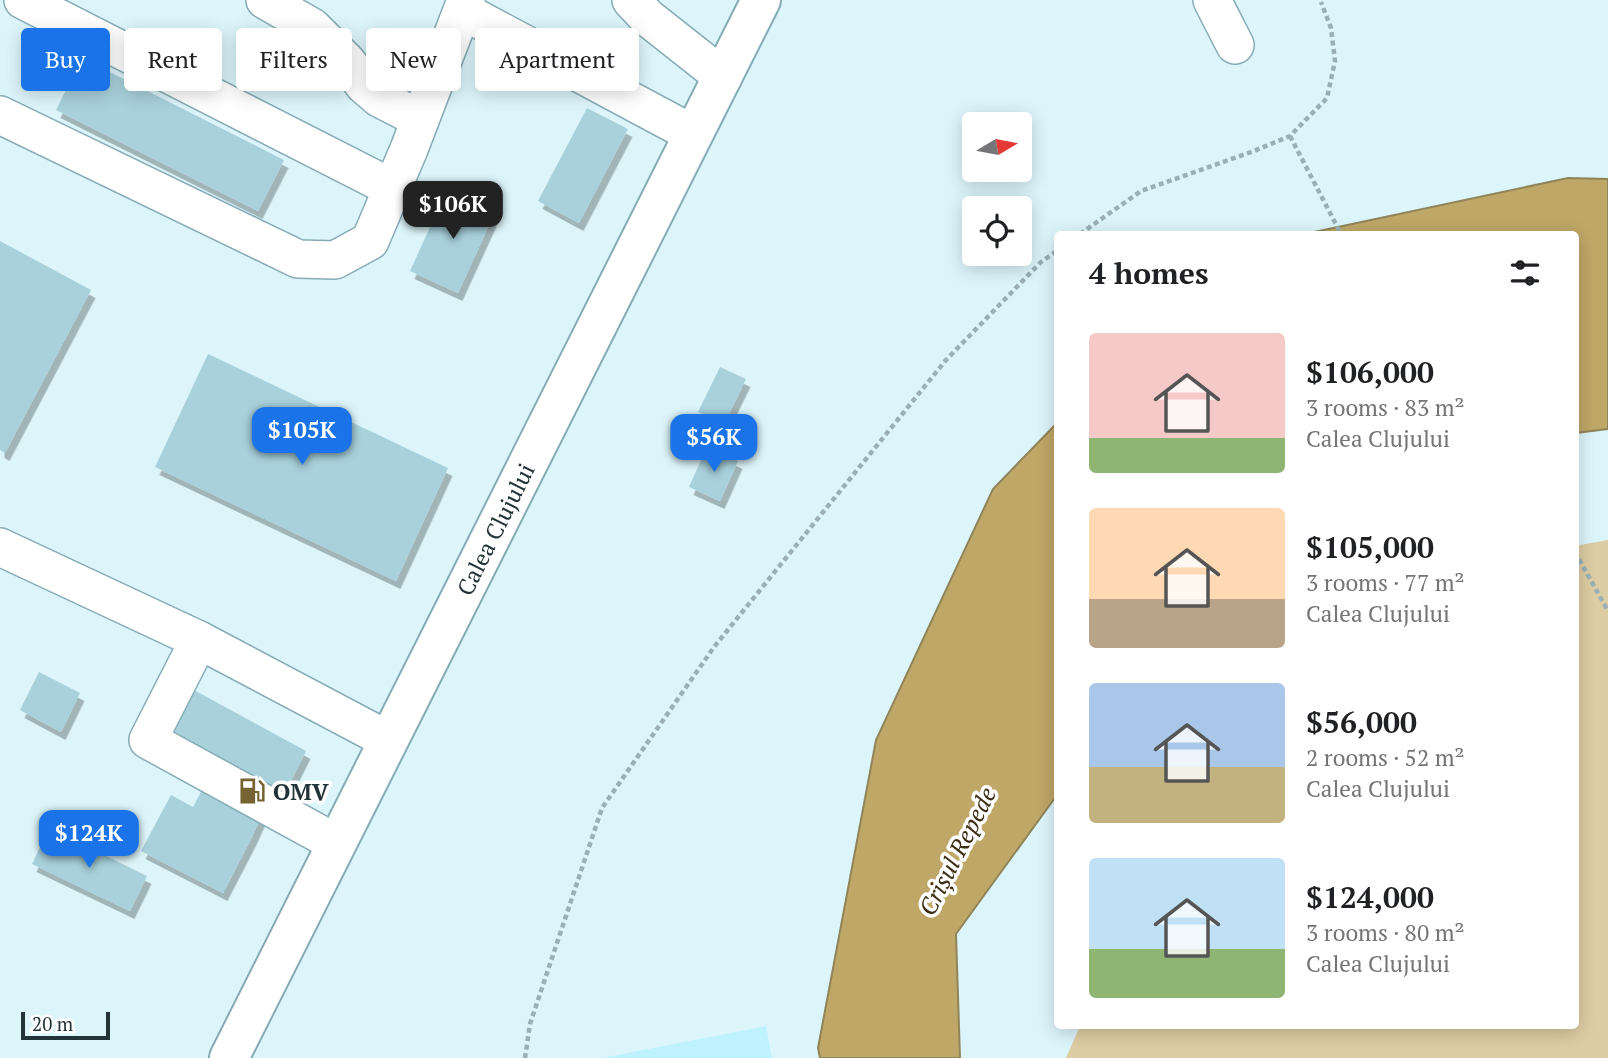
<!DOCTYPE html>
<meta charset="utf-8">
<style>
:root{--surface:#fff;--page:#f2f2f2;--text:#202124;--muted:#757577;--accent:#1a73e8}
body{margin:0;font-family:"PT Serif",serif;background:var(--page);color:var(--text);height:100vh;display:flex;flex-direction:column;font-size:26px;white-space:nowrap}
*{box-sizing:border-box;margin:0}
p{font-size:23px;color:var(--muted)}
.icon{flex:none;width:38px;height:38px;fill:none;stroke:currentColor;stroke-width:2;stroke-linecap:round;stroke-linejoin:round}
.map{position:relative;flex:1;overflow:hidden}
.drawer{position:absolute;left:1054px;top:231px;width:525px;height:798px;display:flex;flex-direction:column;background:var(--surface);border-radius:7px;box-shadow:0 4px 18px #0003}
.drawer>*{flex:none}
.guide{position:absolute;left:21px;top:28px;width:665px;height:63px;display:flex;gap:14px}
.needle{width:46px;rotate:80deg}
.fabs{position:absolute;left:962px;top:112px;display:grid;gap:14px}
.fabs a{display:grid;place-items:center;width:70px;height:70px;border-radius:7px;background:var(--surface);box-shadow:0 4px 18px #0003;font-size:35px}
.scale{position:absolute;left:21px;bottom:18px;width:89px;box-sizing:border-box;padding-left:7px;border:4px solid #233438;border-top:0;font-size:19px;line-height:24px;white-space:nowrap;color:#233438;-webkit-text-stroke:5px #fff;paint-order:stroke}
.price{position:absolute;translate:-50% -60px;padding:0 16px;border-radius:14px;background:var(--accent);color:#fff;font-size:23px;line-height:46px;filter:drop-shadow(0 2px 4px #0008)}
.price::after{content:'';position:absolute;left:50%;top:42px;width:21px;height:16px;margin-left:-10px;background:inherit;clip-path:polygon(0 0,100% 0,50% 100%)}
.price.current{background:#222;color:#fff}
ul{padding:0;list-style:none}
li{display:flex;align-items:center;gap:21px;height:175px;padding:0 35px}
li span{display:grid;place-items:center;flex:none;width:196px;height:140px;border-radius:7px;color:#555}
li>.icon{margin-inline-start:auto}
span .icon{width:84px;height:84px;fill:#fffc;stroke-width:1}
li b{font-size:30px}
h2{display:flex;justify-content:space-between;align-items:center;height:84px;padding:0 35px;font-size:30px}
.pill{padding:0 24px;border-radius:7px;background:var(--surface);box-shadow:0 4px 18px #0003;font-size:24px;line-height:63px}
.pill.current{background:var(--accent);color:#fff}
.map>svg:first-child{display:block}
.built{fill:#bef2ff}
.green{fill:#ddcda4}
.water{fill:#bfa767;stroke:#908459;stroke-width:2}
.building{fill:#a8d1dc;filter:url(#shadow)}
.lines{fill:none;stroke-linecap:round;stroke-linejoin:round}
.minor-casing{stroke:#85acb6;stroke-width:40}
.major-casing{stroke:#85acb6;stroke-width:42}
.path{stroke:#9ab0b6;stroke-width:4.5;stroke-dasharray:5 3.5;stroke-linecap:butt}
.minor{stroke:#fff;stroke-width:37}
.major{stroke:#fff;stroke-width:38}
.labels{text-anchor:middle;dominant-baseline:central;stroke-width:7;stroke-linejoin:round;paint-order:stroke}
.street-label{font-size:23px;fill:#233438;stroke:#fff}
.poi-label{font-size:23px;font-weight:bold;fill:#233438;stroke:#fff;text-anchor:start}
.water-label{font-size:24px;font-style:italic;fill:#3a2f12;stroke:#fff}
</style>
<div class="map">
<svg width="1608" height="1058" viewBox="0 0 1608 1058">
<defs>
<filter id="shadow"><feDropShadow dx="4.5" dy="8" stdDeviation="0" flood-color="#0004"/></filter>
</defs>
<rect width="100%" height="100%" fill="#dcf5fb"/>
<polygon class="built" points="766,1026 772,1058 602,1058"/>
<polygon class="green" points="1608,540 1608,1058 1066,1058 1080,1026 1575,1026 1575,546"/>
<g class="water">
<polygon points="1568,178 1608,179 1608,429 1575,433 1575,234 1305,234"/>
<polygon points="1057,423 1057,795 956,934 960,1058 820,1058 818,1048 876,740 993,489"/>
</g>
<g class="building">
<polygon points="82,58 284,160 258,211 56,110"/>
<polygon points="587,108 628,129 579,223 538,201"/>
<polygon points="448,188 496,210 458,293 410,271"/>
<polygon points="0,241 91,290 5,453 0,450"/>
<polygon points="208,354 448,468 396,581 155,467"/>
<polygon points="720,367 746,379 724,424 698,412"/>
<polygon points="707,447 738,461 720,501 689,487"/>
<polygon points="39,672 80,693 61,732 20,710"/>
<polygon points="192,689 306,751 285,793 275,786 252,837 223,893 141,851 171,795 193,807 219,758 174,734"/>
<polygon points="49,828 147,876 130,911 32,864"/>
</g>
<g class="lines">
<g class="minor-casing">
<g id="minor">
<polyline points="23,0 392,188"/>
<polyline points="265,0 312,27 347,62 364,85 379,98 420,119"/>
<polyline points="631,0 647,17 723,77"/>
<polyline points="1212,0 1235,45"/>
<polyline points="463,11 693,134"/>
<polyline points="0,115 298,259 335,260 370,241 409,149 466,0"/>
<polyline points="0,547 199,640 388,740"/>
<polyline points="199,640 148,740 336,843"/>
</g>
</g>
<g class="major-casing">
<g id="major">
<path id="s1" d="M229,1058L761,0"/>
</g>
</g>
<g class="path">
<polyline points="1290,136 1341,234"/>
<polyline points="1080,234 1141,191 1254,151 1290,136 1327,98 1335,61 1331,28 1321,2"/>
<polyline points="1575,552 1608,611"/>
<polyline points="525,1058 530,1024 602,808 714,647 946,360 1041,262 1057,251"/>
</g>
<use href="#minor" class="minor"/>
<use href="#major" class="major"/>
</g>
<defs>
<g id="fuel-bare" transform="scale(2.1)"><path d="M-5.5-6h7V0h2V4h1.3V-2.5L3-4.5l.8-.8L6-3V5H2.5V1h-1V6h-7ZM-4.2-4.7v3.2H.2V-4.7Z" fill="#756331" stroke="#fff" stroke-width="2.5" paint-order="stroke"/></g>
</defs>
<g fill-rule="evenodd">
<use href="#fuel-bare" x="252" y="791"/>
</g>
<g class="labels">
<g class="street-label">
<text stroke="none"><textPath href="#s1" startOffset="592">Calea Clujului</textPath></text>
</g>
<g class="poi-label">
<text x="273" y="791">OMV</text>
</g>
<g class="water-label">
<text transform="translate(957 851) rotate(-63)">Crișul Repede</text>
</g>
</g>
</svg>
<div class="fabs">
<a><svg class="needle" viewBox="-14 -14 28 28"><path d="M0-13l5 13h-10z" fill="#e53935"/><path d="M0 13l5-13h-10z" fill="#757577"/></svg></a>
<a><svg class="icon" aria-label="locate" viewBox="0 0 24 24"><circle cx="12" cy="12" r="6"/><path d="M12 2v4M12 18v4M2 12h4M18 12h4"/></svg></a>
</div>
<div class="scale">20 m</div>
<b class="price current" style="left:453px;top:241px">$106K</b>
<b class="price" style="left:302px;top:467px">$105K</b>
<b class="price" style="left:714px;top:474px">$56K</b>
<b class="price" style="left:89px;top:870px">$124K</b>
<div class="guide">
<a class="pill current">Buy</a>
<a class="pill">Rent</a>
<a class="pill">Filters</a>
<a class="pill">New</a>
<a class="pill">Apartment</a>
</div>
<section class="drawer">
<h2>4 homes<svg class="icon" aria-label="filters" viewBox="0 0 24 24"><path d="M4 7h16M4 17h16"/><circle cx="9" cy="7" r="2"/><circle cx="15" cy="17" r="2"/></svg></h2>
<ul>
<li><span style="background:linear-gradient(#f6c9c9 75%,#8fb573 0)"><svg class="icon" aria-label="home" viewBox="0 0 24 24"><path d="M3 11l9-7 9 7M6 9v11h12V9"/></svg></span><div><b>$106,000</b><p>3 rooms · 83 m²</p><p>Calea Clujului</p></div></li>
<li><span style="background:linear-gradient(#ffd9b3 65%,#b9a48a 0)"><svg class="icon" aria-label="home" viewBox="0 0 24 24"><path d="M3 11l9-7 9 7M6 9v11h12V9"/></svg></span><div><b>$105,000</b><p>3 rooms · 77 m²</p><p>Calea Clujului</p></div></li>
<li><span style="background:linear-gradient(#a9c7e8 60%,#c2b280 0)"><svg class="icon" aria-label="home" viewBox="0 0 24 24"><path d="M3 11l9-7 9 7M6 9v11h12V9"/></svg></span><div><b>$56,000</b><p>2 rooms · 52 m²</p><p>Calea Clujului</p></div></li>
<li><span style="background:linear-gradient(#bfe0f5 65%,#8fb573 0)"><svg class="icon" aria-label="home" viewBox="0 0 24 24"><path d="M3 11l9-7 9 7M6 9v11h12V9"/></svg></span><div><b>$124,000</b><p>3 rooms · 80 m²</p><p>Calea Clujului</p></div></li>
</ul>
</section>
</div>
